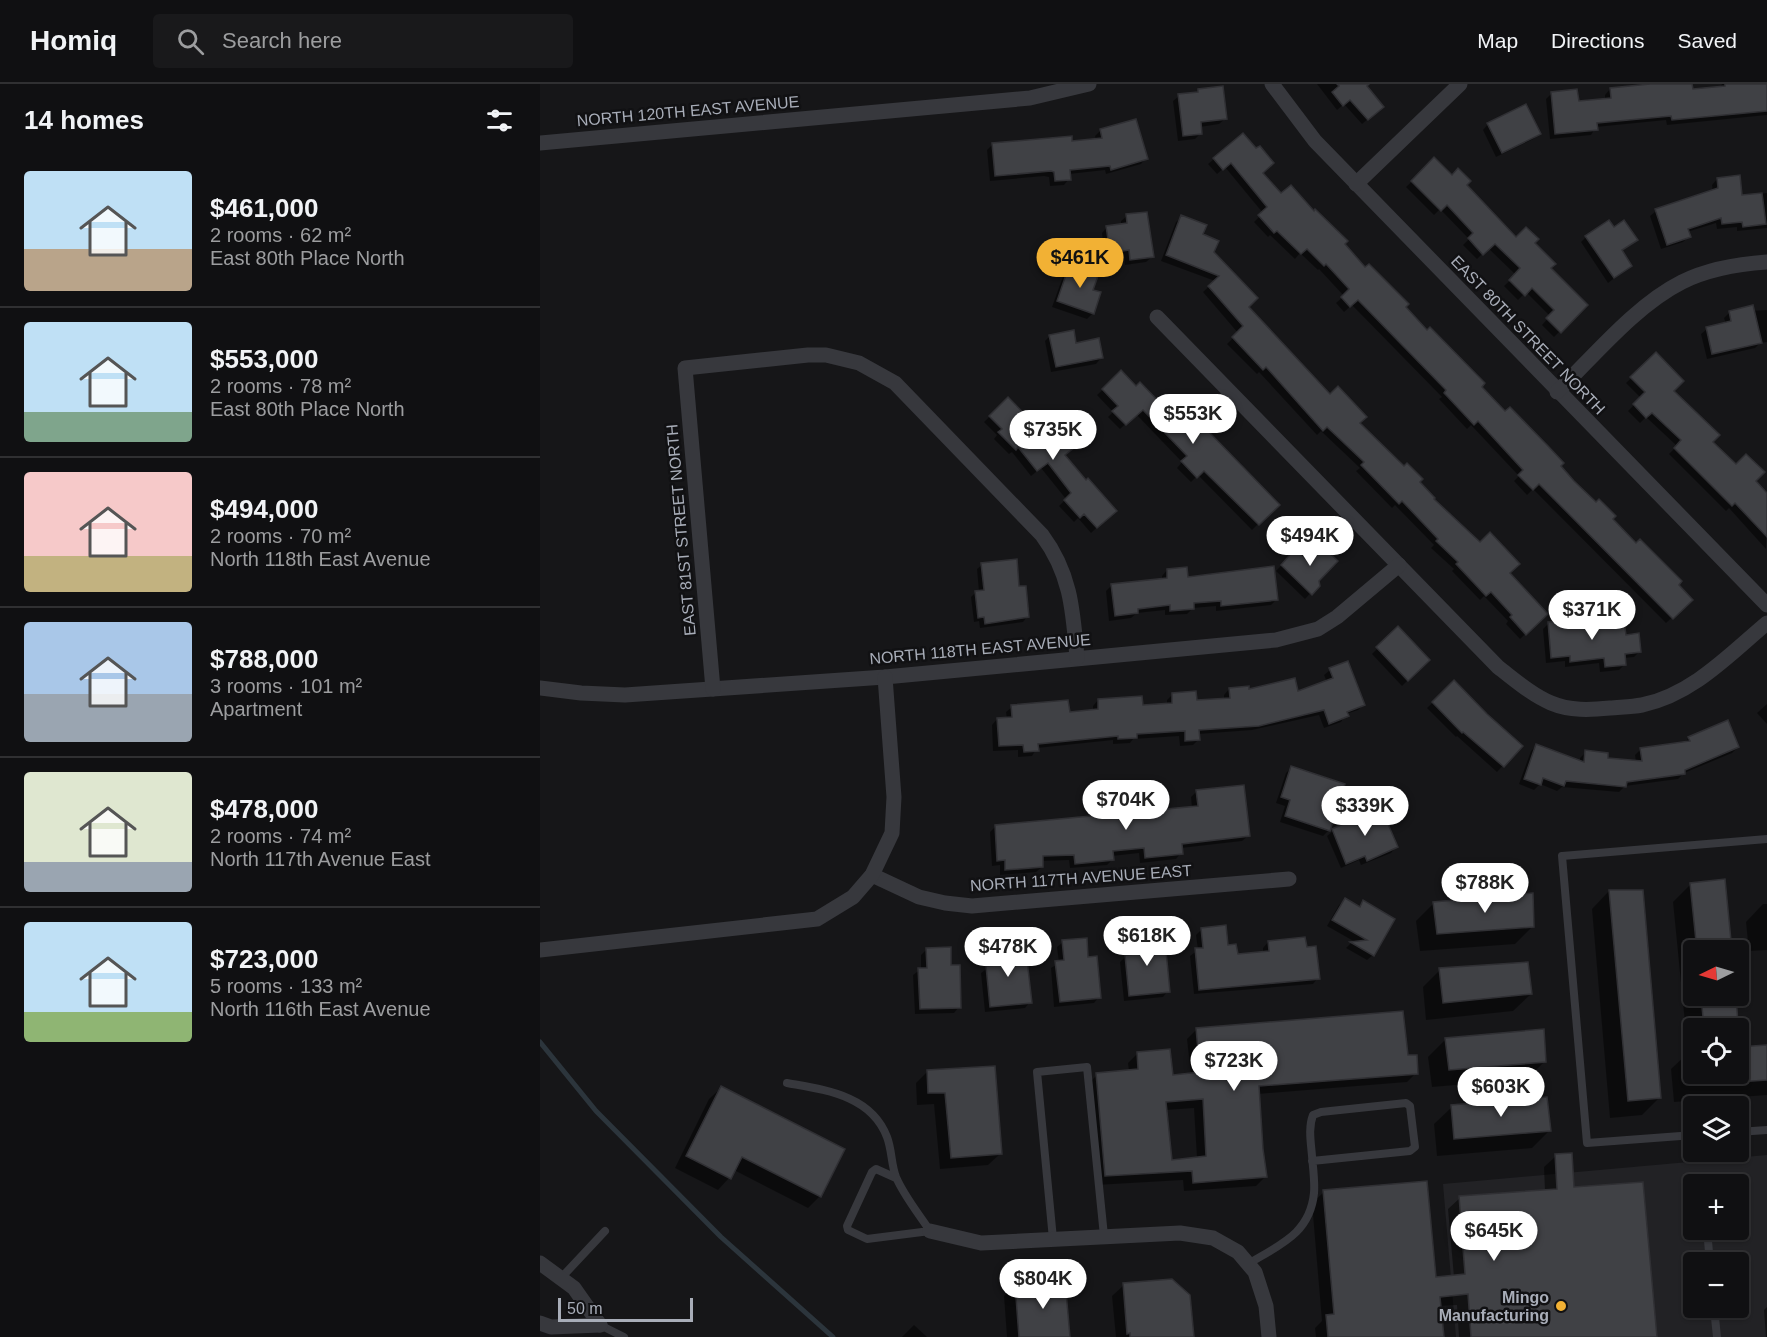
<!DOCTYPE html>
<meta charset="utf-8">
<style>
:root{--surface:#101012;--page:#19191b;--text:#f1f3f6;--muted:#9c9d9f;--line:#303032;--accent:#f2b134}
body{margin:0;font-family:Helvetica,sans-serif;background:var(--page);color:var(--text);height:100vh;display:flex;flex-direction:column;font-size:22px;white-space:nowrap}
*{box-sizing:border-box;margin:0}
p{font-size:20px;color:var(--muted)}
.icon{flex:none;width:33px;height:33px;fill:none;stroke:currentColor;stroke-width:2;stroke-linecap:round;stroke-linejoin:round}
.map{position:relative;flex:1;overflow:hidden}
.details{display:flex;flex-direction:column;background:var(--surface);width:540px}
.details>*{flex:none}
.needle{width:39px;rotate:265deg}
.tools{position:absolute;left:1143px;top:856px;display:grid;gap:12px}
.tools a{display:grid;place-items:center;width:66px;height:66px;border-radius:6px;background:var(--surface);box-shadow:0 2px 4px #0004,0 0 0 2px var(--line);font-size:30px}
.scale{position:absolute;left:18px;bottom:15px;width:135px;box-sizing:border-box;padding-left:6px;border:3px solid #a8adb8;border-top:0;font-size:16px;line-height:21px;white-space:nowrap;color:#a8adb8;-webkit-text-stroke:4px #111113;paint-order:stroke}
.price{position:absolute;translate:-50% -51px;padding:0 14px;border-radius:21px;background:#fff;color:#222;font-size:20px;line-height:39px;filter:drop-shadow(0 2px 3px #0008)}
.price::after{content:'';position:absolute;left:50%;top:36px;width:18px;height:14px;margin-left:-9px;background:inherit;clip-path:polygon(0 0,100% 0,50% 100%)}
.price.active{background:var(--accent);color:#111}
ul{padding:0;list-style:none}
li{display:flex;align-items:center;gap:18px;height:150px;padding:0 24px}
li+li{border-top:2px solid var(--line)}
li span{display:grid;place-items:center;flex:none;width:168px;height:120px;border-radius:6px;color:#555}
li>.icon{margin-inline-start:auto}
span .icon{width:72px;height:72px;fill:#fffc;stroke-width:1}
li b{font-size:26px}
h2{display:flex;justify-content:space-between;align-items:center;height:72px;padding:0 24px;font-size:26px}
header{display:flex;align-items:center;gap:36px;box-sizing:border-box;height:84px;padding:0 30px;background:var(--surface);border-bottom:2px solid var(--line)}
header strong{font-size:28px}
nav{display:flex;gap:33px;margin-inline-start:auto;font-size:21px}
.search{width:420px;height:54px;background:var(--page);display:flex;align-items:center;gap:15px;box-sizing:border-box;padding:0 21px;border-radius:6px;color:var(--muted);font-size:22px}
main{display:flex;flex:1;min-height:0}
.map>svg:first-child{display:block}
.built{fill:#222225;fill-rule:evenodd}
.shadow{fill:#0007;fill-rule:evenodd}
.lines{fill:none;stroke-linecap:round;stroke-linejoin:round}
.stream{stroke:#2c353c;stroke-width:5}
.building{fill:#404145;stroke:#303034;stroke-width:1.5;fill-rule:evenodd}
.lane{stroke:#37383d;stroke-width:8}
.street{stroke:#37383d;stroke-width:15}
.poi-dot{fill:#f2b134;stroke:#111113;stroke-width:2}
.labels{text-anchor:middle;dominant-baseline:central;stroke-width:5;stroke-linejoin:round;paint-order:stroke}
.street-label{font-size:16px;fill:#a8adb8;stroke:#111113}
.poi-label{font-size:16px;font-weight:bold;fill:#a8adb8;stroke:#111113;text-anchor:end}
</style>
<header>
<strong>Homiq</strong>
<div class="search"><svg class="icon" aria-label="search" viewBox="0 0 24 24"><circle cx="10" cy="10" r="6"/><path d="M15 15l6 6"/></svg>Search here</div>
<nav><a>Map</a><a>Directions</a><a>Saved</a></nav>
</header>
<main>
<section class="details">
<h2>14 homes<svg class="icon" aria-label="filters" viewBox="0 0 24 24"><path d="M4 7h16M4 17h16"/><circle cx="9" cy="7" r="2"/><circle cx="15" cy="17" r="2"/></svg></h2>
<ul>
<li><span style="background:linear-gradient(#bfe0f5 65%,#b9a48a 0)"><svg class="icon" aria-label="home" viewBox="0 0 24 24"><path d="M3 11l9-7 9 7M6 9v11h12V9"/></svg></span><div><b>$461,000</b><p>2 rooms · 62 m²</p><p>East 80th Place North</p></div></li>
<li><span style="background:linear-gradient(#bfe0f5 75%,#7fa58c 0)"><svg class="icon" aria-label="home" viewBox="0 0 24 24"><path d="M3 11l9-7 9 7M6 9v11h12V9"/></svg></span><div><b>$553,000</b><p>2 rooms · 78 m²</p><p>East 80th Place North</p></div></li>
<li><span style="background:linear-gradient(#f6c9c9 70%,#c2b280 0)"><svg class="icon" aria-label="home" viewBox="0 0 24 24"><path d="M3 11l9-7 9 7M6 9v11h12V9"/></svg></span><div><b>$494,000</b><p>2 rooms · 70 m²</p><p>North 118th East Avenue</p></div></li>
<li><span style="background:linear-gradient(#a9c7e8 60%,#9aa5b1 0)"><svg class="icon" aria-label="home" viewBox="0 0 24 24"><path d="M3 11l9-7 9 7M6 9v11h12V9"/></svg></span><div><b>$788,000</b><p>3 rooms · 101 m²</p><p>Apartment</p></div></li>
<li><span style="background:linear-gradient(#dfe7d0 75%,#9aa5b1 0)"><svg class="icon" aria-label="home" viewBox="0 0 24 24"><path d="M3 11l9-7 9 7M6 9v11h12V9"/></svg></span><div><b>$478,000</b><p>2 rooms · 74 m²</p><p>North 117th Avenue East</p></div></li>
<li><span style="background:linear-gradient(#bfe0f5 75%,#8fb573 0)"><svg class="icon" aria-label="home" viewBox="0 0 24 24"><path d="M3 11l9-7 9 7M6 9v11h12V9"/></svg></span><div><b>$723,000</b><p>5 rooms · 133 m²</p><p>North 116th East Avenue</p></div></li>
</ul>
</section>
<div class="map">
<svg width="1227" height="1253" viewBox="0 0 1227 1253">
<rect width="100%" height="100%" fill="#161618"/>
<path class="built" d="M1227,1071V1253H916L903,1100ZM1154,1101H1198V1146H1154ZM1154,1179H1198V1224H1154Z"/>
<g class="shadow">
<polygon points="777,0 822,0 836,28 822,40 804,20 797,26"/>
<polygon points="1128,0 1150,0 1151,7 1180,4 1182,0 1227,0 1227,31 1127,41 1126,36 1056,43 1051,51 1010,55 1006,15 1012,9 1037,19 1065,16 1065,11 1070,5"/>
<polygon points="659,6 685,35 679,40 660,43 661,49 655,55 638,57 633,17 639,12 655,10"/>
<polygon points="595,37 606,74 601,80 566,90 565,86 529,90 529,95 524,101 510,102 509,93 504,92 450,97 447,66 452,61 556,56 555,52 560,47"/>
<polygon points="948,40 999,49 993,55 956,73 943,46"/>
<polygon points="703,51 721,89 741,111 803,160 940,303 1151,516 1126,539 993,405 987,411 974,397 979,392 931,341 927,345 899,315 902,313 812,221 804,228 796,219 804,212 779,185 778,186 760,169 755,175 730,151 728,153 714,138 723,129 713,117 685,83 677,90 668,80"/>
<polygon points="894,76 912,93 925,101 976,155 993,159 1009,184 1046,221 1014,253 1002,241 1010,232 986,208 978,216 964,202 976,191 948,164 937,175 923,161 929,155 900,125 894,131 866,103"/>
<polygon points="1177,95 1201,112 1227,109 1227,144 1197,147 1197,143 1177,145 1176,139 1147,148 1149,152 1143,158 1121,165 1110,132 1116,127 1173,108 1172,101"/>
<polygon points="587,132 612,173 606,178 585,181 584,171 565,174 562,149 567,143 581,141 581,137"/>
<polygon points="642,133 661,151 707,223 790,313 968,489 1006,530 980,555 966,540 968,537 944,512 940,516 912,487 914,485 891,464 894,461 855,421 852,424 816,387 820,384 781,347 777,351 719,288 717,290 687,260 698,249 663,208 675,197 621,177 636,138"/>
<polygon points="1073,145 1096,155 1081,167 1090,182 1068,199 1041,158 1046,153"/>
<polygon points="530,181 552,207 553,229 547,235 512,223 525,187"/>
<polygon points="1227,226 1227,258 1220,259 1215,264 1167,275 1161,250 1167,245 1186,240 1184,234 1190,228"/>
<polygon points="510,252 535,260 561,274 556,280 511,288 505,257"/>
<polygon points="1116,270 1132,307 1171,358 1227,411 1226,465 1189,424 1186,427 1129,370 1137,362 1106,333 1100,339 1088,327 1101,314 1086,299"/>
<polygon points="581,289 596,304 623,324 737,421 712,446 658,391 651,398 637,384 642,378 596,330 580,345 568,333 573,328 557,311"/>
<polygon points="468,315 569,432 551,449 538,434 534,438 519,422 526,415 501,384 491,392 472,368 469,370 454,355 457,351 444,338"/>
<polygon points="755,467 778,501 765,515 736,487"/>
<polygon points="442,481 478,504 487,533 483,538 440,544 439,537 434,538 431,513 436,508 439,508 437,485"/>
<polygon points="627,486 646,494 736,516 731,521 676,527 676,522 653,524 647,530 625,531 625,526 597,529 591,534 569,537 566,507 572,501 622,496 622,492"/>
<polygon points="1008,540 1051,541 1085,552 1100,567 1094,573 1084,574 1084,581 1079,586 1060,588 1059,579 1025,583 1025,577 1006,579 1003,545"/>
<polygon points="858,544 888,576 862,602 832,570"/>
<polygon points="790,586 823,621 818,626 806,630 801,638 784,644 779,631 712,646 658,650 658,656 653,661 640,662 639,652 593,655 590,659 573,660 573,656 497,664 492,672 478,673 478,666 453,667 452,641 457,635 467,635 466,628 472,623 528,630 553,627 553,622 558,616 602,623 627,621 627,616 633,610 656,618 684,616 684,611 689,605 757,609 787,598 784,591"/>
<polygon points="914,598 946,631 981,662 957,688 917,652 916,653 887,624"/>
<polygon points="1227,620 1227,640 1217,629"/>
<polygon points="1149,654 1198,663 1192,669 1144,689 1138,695 1085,702 1079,708 1022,703 1017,707 1000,700 994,706 979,700 991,667 997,661 1040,678 1040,674 1046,668 1066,675 1096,678 1095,671 1101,665 1143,660"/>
<polygon points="751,684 789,746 783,752 740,738 745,722 736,719 746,689"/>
<polygon points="657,707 708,752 702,757 641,764 641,769 636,775 600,779 599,769 572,772 572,776 567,781 530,784 529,776 501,777 502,783 496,788 460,791 460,781 452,782 450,748 456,742 652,724 651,713"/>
<polygon points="841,726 856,763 851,769 821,781 819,776 801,784 787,752 793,747"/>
<polygon points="1151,800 1190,867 1154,867 1154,912 1194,912 1197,945 1154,945 1154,990 1198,990 1198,959 1199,964 1227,962 1227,1011 1134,1018 1131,985 1148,969 1133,818"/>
<polygon points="1069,807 1119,1014 1102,1031 1070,1034 1052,825"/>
<polygon points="805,816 818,824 824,818 833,871 827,876 806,864 811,859 817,859 787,842 799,821"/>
<polygon points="894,819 993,842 975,860 880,867 876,837"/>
<polygon points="1223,820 1227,820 1227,866 1209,867 1206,838"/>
<polygon points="662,845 687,863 696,872 723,869 723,864 728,858 765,865 778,894 773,900 654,910 650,872 658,866 656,851"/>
<polygon points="593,851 617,870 628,907 623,913 584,917 580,878 585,873 589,872 587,857"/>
<polygon points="523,858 547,874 559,913 554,919 514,923 511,884 519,879 517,863"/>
<polygon points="454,863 478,879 490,918 485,924 445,928 441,889 449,883 448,868"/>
<polygon points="387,865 410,883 419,923 414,929 375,930 373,891 381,885 381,871"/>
<polygon points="900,886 991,910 973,927 886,936 883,903"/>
<path d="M657,945L866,973L876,989L867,998L718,1010L725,1093L716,1102L644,1107L643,1096L556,1101L548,1000L557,991L589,987L588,979L597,970L631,992L651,991L647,955ZM654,1024L657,1074L630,1077L626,1026Z"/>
<polygon points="906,955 1004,978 987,995 892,1003 888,973"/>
<polygon points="388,987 460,1070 448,1081 400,1085 394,1020 377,1021 376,999"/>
<polygon points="181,1004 280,1112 268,1124 194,1086 189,1094 178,1106 135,1084 169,1015"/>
<polygon points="912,1023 1009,1047 992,1064 897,1072 894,1040"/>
<polygon points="1016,1072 1115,1253 919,1253 917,1221 900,1222 903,1253 776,1253 775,1244 782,1237 772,1119 784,1108 894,1195 914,1193 908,1125 920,1114 1005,1107 1004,1083"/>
<polygon points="475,1201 529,1253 467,1253 464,1212"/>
<polygon points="584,1201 652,1253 576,1253 572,1212"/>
<polygon points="1227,1223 1227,1253 1226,1253 1224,1226"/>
<polygon points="374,1241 387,1253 362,1253"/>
</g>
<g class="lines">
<polyline class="stream" points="0,958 56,1027 181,1153 293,1253"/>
</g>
<g class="building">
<polygon points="797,0 829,0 827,2 844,23 828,36 810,16 803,22 792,8 799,2"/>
<polygon points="1110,0 1152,0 1153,5 1185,2 1185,0 1227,0 1227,27 1132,36 1131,32 1057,39 1058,46 1015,50 1011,8 1037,5 1039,17 1071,14 1070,4"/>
<polygon points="683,2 687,35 661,38 662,50 643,52 638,10 658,8 658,5"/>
<polygon points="986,20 1001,50 962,69 947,39"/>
<polygon points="596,35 608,75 571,86 570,82 530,86 531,96 515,97 514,88 511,87 455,92 452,59 532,52 532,57 562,54 560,45"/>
<polygon points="703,49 716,64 720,62 734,79 723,89 741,109 751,101 774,127 775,125 808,157 805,160 825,183 829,180 869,220 866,223 887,246 890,243 945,299 942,303 965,327 970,323 1008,362 1024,379 1021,382 1034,397 1056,418 1059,415 1076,432 1073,435 1096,459 1100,455 1142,497 1139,501 1153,516 1133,535 999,400 993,406 978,391 983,386 938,337 934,341 904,309 906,306 818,216 810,223 801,213 809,205 786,180 784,182 767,165 761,170 737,147 734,149 718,131 727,123 691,79 683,86 673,74"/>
<polygon points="894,73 912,91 918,84 931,97 927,101 976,153 986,143 999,155 995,159 1016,180 1011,184 1048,221 1021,249 1006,234 1014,226 992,204 985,212 969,196 980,184 955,160 943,171 928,154 933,149 907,121 901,127 871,97"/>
<polygon points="1200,91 1202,111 1222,109 1226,140 1203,143 1202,138 1182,140 1181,134 1148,145 1151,153 1127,161 1115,125 1178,104 1177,94"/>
<polygon points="607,128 614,173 590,176 589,166 570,169 566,142 587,139 586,130"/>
<polygon points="641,131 667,141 663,150 679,157 674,168 718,214 709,223 790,310 798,302 827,333 820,339 864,382 867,379 883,395 880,398 895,414 894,415 940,458 950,448 980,480 970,489 1008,530 986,551 970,533 972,531 951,508 946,512 916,480 918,478 896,457 898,455 862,417 859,420 821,381 824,378 787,343 783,347 726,283 723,286 692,253 703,242 668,202 679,192 626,171"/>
<polygon points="1069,136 1074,143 1084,136 1098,156 1082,166 1092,182 1074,194 1045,152"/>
<polygon points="530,179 559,189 553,206 561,208 554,230 517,217"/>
<polygon points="1213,221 1222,259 1172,270 1166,243 1191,237 1189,227"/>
<polygon points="534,246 536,259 559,254 563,274 516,283 509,251"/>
<polygon points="1116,268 1144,297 1134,307 1180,351 1173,358 1196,380 1206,370 1225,388 1216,397 1227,409 1227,453 1195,419 1192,422 1134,364 1141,356 1112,329 1106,334 1093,320 1105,308 1090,293"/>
<polygon points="581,286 596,302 600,298 623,322 634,312 740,421 719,441 664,387 657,394 641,377 647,372 603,326 586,341 572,327 578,322 562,305"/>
<polygon points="468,313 508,354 521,344 535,363 525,371 546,396 548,394 577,427 557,444 544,430 540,434 524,416 531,409 508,379 497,387 478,363 476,366 458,348 462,345 449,332"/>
<polygon points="779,459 798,477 779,497 780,502 772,511 741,481 755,465 765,474"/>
<polygon points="477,475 479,502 486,502 489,533 445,540 444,533 438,534 435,507 444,506 441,479"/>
<polygon points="734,482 738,516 681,522 681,517 654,519 654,525 630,527 630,521 598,525 598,529 575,532 571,500 627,494 627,485 647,483 648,493"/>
<polygon points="1052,534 1052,540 1084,537 1086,551 1099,549 1101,568 1085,570 1086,581 1065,583 1064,574 1030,578 1030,572 1011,574 1008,538"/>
<polygon points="858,542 890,576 868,597 836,563"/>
<polygon points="808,577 825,621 807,628 809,632 789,640 784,626 719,642 659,646 660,656 645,657 645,647 597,650 597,654 578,655 578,652 498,660 499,667 484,668 483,661 459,662 457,634 472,633 471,621 528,616 530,628 558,625 558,615 602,612 603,621 632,619 632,609 656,607 657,616 690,614 689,604 709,602 709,605 755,594 758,607 793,594 789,584"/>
<polygon points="914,596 947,630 983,662 964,683 923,648 922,649 892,618"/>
<polygon points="1188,636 1199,663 1145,686 1145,690 1087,698 1086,703 1026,697 1024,702 1003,694 1001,701 984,695 996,660 1044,678 1045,666 1068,669 1068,674 1102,677 1100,664 1150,657 1148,653"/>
<polygon points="751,682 805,700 790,747 745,732 750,716 741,713"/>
<polygon points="704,701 710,752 642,760 643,770 605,774 604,764 573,767 574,776 535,780 534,771 503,772 503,783 465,786 465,776 457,777 455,741 658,722 656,706"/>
<polygon points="841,724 858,763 827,777 825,772 806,780 792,745"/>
<polygon points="1185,795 1192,867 1157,867 1150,799"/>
<polygon points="1069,806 1103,806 1121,1014 1088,1017"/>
<polygon points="993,809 994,843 897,850 893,818"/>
<polygon points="805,814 820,823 823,816 855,835 834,872 810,858 827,856 792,836"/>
<polygon points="686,841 688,861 696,860 698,870 729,867 728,857 765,853 767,863 776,862 780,895 659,906 655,864 663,864 661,844"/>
<polygon points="616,848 618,868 626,867 630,908 589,912 585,871 594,870 592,850"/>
<polygon points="547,854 548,873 557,872 561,914 520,918 515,877 524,876 522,856"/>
<polygon points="478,859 479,877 487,876 492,919 450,923 446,882 455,881 453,861"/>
<polygon points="411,863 411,881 420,881 421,924 380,925 378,884 387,884 386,864"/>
<polygon points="988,878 992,910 903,919 899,884"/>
<polygon points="1161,912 1196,912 1198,940 1164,944"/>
<path d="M863,927L868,971H877L878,990L719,1002L723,1065L727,1093L653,1099L652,1087L565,1092L556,989L598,985L597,968L630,965L633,991L660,988L656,944ZM663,1015L666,1072L632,1076L626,1018Z"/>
<polygon points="1004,945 1006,978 909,986 905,954"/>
<polygon points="1227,961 1227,996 1198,998 1198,963"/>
<polygon points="455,982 462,1070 411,1074 405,1009 388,1009 387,986"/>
<polygon points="181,1002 305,1065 281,1113 202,1073 191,1095 146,1072"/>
<polygon points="1007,1013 1011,1047 914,1055 911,1021"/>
<polygon points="1032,1069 1034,1103 1103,1098 1117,1253 931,1253 928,1210 900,1213 904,1253 788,1253 786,1231 794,1230 783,1106 887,1097 896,1193 925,1190 919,1112 1017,1105 1015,1070"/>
<polygon points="632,1195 650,1211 654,1253 590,1253 590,1249 587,1250 583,1199"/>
<polygon points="525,1196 530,1253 479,1253 475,1200"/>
</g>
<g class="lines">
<g class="lane">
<path d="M247,999C285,1006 331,1011 347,1053C352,1066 351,1080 356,1093C364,1112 379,1130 390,1147L327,1155L308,1146L307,1142L332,1088L336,1085L356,1094"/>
<polyline points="1198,1048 1227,1046"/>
<polyline points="1154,1051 1047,1059 1022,772 1227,755"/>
<polyline points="1167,1146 1170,1179"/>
<polyline points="513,1155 497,988 547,983 564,1152"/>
<path d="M708,1180C739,1161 770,1150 774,1109C775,1098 773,1084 772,1072C771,1059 768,1044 773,1031L781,1028L866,1019L870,1022L875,1063L870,1067L772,1077"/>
<polyline points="21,1194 65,1147"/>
<polyline points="1174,1224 1177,1253"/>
<polyline points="60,1241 84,1253"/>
</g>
<g class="street">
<polyline points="732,0 775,57 1227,521"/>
<polyline points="0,59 490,14 549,0"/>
<polyline points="816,100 920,0"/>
<path d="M617,233L958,583C975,596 992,611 1011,619C1030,627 1050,626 1070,624C1080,623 1091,623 1102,621C1152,611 1190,570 1227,539"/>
<path d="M1017,308C1054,272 1096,221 1142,198C1168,185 1198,180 1227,178"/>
<polyline points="0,604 41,609 85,611 345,593 736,556 778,545 797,533 859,481"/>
<path d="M173,605L145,284L268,271H286L319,279L355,299L502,451C531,490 533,527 537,574"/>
<polyline points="332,791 379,813 405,819 432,822 749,795"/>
<polyline points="0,866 277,835 313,813 332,791 352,749 354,713 345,593"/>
<polyline points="390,1147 441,1159 640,1149 673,1154 698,1168 715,1188 726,1222 729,1253"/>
<polyline points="0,1179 34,1204 60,1241"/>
<polyline points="0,1239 11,1243 60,1241"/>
</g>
</g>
<circle class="poi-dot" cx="1021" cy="1222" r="6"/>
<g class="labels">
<g class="street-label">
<text transform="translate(148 27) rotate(-5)">NORTH 120TH EAST AVENUE</text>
<text transform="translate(988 251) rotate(46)">EAST 80TH STREET NORTH</text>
<text transform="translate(141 446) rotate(-95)">EAST 81ST STREET NORTH</text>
<text transform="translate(440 565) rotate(-5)">NORTH 118TH EAST AVENUE</text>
<text transform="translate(541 794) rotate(-4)">NORTH 117TH AVENUE EAST</text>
</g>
<g class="poi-label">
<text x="1009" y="1213">Mingo<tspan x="1009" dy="18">Manufacturing</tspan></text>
</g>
</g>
</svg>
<div class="tools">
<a><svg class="needle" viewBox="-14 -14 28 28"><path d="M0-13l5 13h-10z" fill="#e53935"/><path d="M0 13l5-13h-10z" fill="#9c9d9f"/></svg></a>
<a><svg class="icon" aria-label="locate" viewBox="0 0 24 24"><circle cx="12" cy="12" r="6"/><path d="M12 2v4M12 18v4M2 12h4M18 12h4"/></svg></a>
<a><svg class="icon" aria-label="layers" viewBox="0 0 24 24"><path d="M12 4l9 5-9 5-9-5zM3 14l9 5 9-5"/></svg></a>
<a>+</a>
<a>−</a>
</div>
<div class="scale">50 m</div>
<b class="price active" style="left:540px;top:205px">$461K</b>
<b class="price" style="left:653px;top:361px">$553K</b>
<b class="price" style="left:513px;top:377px">$735K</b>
<b class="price" style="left:770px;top:483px">$494K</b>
<b class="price" style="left:1052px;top:557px">$371K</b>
<b class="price" style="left:586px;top:747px">$704K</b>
<b class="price" style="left:825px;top:753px">$339K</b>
<b class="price" style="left:945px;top:830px">$788K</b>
<b class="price" style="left:607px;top:883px">$618K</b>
<b class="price" style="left:468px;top:894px">$478K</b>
<b class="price" style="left:694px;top:1008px">$723K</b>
<b class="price" style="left:961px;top:1034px">$603K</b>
<b class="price" style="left:954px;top:1178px">$645K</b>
<b class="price" style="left:503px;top:1226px">$804K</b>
</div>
</main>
